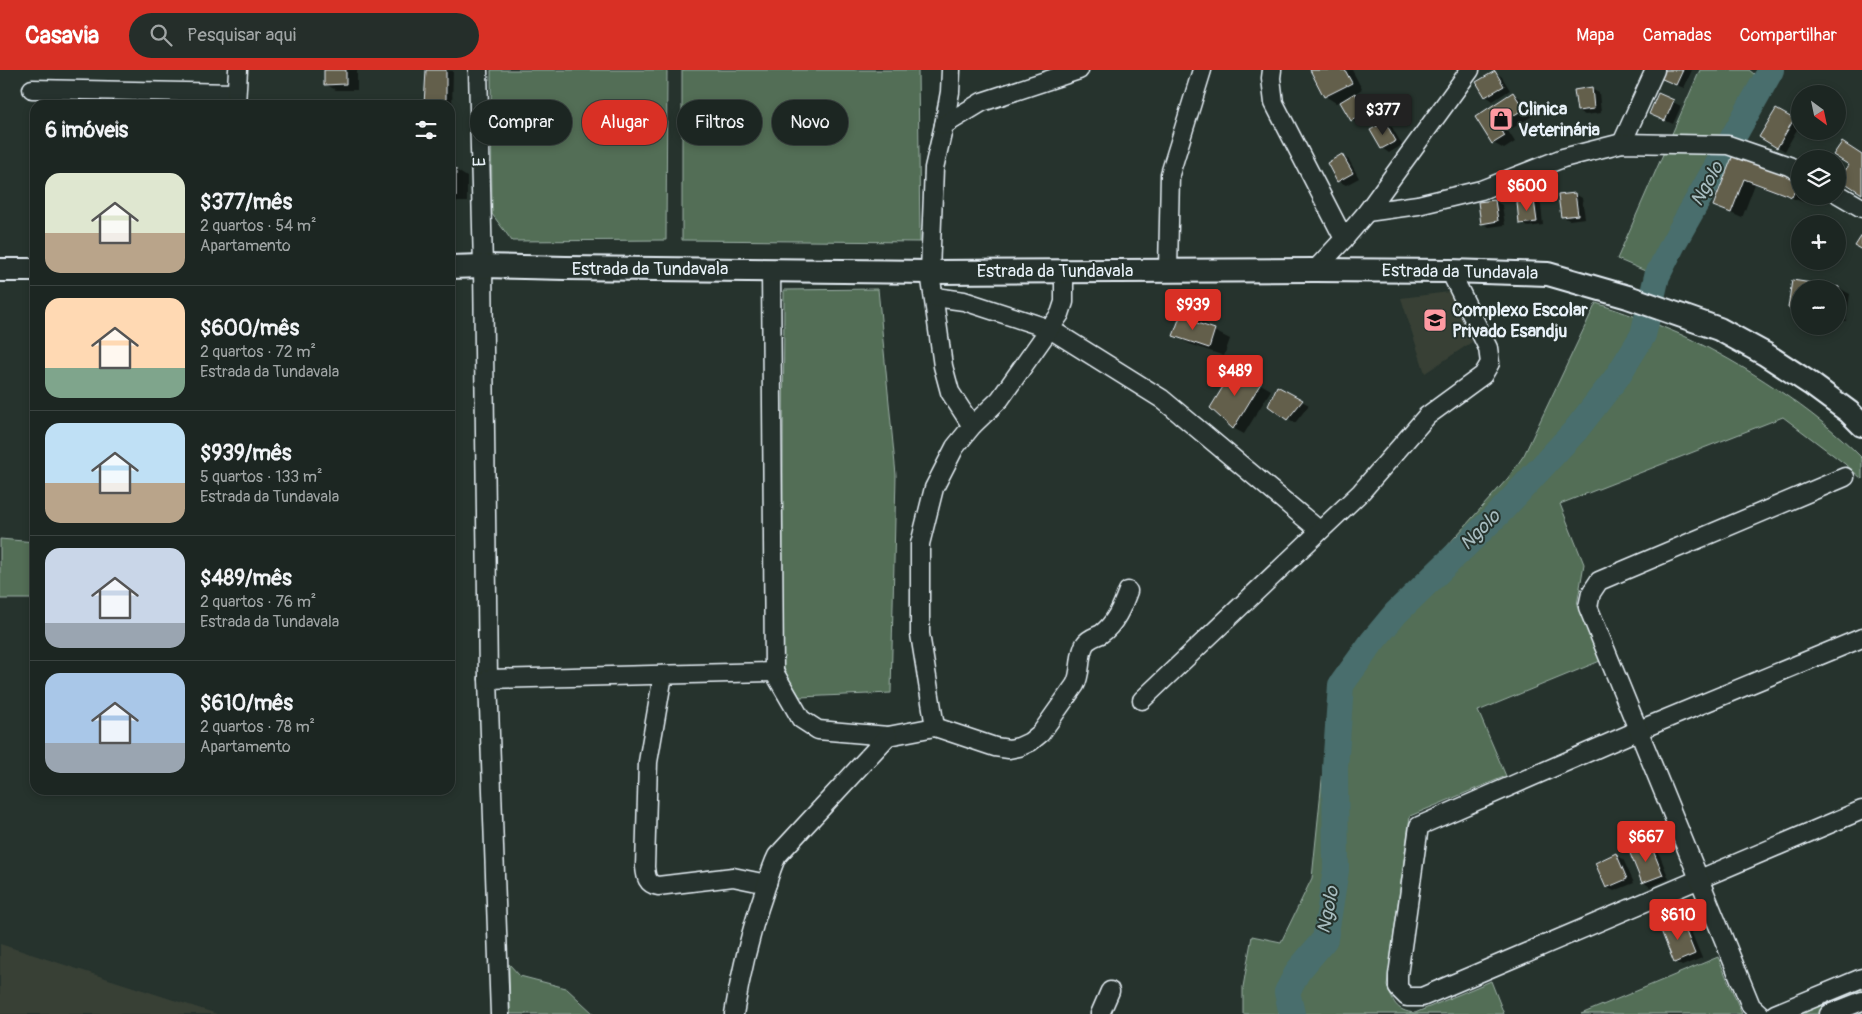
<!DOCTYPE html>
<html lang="pt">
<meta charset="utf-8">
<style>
:root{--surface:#1c2622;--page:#252e2a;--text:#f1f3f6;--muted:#a0a5a5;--line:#3a4340;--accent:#d93025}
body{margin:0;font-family:Pangolin,sans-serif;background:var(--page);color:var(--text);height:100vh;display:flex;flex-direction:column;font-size:19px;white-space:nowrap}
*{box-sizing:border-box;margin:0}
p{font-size:16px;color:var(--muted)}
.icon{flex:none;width:28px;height:28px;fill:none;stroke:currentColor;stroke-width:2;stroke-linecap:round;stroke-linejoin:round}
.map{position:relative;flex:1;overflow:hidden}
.side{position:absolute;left:30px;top:30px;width:425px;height:695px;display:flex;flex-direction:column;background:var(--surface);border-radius:15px;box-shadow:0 2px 8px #0003,0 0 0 1px var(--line)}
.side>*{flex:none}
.top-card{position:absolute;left:470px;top:30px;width:475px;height:45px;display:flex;gap:10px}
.needle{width:32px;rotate:147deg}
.fabs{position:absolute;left:1791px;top:15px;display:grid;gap:10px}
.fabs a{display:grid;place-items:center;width:55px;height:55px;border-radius:50%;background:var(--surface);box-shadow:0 2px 8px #0003,0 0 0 1px var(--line);font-size:25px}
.price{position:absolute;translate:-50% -42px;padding:0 11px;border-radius:5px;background:var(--accent);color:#fff;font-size:16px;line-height:32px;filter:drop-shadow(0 1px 2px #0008)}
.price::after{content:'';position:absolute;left:50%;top:30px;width:15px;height:11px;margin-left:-8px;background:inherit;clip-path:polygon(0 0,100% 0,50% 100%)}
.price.active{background:#222;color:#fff}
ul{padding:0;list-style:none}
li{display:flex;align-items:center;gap:15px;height:125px;padding:0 15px}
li+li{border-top:1px solid var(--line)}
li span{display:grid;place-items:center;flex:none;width:140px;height:100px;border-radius:15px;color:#555}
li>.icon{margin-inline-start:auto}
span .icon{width:60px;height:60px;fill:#fffc;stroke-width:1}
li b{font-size:21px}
h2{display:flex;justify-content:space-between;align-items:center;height:60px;padding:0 15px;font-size:21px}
.tag{padding:0 18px;border-radius:22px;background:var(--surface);box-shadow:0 2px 8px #0003,0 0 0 1px var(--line);font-size:18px;line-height:45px}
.tag.active{background:var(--accent);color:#fff}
header{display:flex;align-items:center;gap:30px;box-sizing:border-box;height:70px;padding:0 25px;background:var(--accent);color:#fff}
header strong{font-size:24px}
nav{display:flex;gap:28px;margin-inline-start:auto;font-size:18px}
.search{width:350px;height:45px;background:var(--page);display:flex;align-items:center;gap:12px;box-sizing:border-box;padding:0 18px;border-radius:28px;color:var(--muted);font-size:19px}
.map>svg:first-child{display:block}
.built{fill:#384036}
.green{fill:#526e56;stroke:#9db0a7}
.shadow{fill:#0007}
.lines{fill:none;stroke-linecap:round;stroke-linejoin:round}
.river{stroke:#496e6d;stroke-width:26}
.building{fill:#635e4c;stroke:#e8f1f8}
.minor-casing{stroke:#e8f1f8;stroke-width:21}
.major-casing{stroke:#e8f1f8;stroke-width:26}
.minor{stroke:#26332d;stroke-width:18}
.major{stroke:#26332d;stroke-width:22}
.labels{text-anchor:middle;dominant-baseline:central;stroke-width:4;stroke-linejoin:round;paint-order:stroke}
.poi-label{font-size:18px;font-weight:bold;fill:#e8f1f8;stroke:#26332d;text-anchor:start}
.street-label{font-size:18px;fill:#e8f1f8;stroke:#26332d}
.water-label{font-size:19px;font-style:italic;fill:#a8bdc0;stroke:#26332d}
</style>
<header>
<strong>Casavia</strong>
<div class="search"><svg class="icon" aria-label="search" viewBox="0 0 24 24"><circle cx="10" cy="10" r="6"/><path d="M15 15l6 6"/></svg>Pesquisar aqui</div>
<nav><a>Mapa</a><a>Camadas</a><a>Compartilhar</a></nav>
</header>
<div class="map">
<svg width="1862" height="944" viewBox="0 0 1862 944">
<rect width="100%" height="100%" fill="#26332d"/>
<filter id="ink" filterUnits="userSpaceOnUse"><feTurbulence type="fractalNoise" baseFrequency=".02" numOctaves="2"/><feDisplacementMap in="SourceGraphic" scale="10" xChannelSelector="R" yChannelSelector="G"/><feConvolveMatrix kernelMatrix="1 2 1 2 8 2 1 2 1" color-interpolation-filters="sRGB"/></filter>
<g filter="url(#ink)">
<g class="built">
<polygon points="1449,222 1472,272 1425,303 1401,228"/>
<polygon points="0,874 217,944 0,944"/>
</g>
<g class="green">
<polygon points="491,0 667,0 666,170 512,171 492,144"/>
<polygon points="682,0 918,0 920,172 682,170"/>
<path d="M1700,0H1749L1764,12C1730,78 1690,140 1657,206L1617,189Z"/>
<polygon points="878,219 896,405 891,623 800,627 782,597 784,220"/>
<path d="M1596,233C1625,243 1655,253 1682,265C1742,293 1816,341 1862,388V409L1845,394L1783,347L1560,434L1584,494L1577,535L1600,591L1478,641L1506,706L1410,746L1387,915C1393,931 1395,941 1415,943L1491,911L1504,944H1243V917L1252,866L1281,872L1312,808L1330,632L1337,604L1363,570L1508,408L1524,385Z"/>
<polygon points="0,469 35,472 35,529 0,529"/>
<polygon points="1718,887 1742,944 1581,944 1598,937"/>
<polygon points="509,894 520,906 566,918 594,944 510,944"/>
<polygon points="1862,915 1862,944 1793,944"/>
</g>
<g class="shadow">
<polygon points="325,0 357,0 357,20 336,20 325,14"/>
<polygon points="427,0 453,1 452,38 450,38 450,35 427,35"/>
<polygon points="1311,0 1352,0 1362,19 1354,24 1362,29 1372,47 1359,54 1352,50 1341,31 1336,33 1325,26"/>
<polygon points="1665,0 1692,0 1684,18 1669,12"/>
<polygon points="1495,2 1502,7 1510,20 1493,31 1486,26"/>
<polygon points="1591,19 1599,23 1601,43 1585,45 1578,41"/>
<polygon points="1513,24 1524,30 1534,45 1508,61 1515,72 1504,79 1493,73 1476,47"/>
<polygon points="1659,25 1681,36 1673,54 1658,47"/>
<polygon points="1777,40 1800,54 1785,81 1761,67"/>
<polygon points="1385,53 1392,57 1402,75 1389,83 1382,78"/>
<polygon points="1342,86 1349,90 1359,108 1346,115 1338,111 1329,93"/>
<polygon points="1734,87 1800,112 1800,126 1806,126 1803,132 1755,114 1742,148 1715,136"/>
<polygon points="450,100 456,100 467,107 467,132 450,132"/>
<polygon points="1575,124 1582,128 1585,148 1569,150 1562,146 1559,126"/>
<polygon points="1495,131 1502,135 1505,155 1489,157 1482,153 1479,133"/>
<polygon points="1534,131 1541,135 1543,155 1528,157 1521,153"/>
<polygon points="1793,211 1839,218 1850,224 1846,251 1838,250 1838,219 1800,219 1800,244 1789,238"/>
<polygon points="1192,245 1207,254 1208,258 1230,269 1224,286 1190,274 1175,266"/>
<polygon points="1235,299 1271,320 1244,364 1233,358"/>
<polygon points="1278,318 1309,335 1295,353 1269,336"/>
<polygon points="1650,774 1657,778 1669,809 1650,817 1643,812"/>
<polygon points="1616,785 1623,789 1634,813 1614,821 1607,817"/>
<polygon points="1681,850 1688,854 1702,888 1682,896 1675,892"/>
</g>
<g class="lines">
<polyline class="river" points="1292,944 1287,922 1298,901 1325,869 1336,800 1335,698 1341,615 1372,572 1396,543 1500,442 1575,361 1617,307 1643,265 1657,206 1674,172 1771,0"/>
</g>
<g class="building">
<polygon points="324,0 346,0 346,14 324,15"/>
<polygon points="426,0 446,0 446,35 424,35"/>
<polygon points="1310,0 1345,0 1352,13 1324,27"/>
<polygon points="1664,0 1683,0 1676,15 1660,8"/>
<polygon points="1495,1 1504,16 1485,27 1476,12"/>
<polygon points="1592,17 1594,39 1577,41 1574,20"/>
<polygon points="1513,22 1524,39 1498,55 1505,66 1492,74 1475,47"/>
<polygon points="1355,23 1366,42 1351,51 1340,32"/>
<polygon points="1658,23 1674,30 1665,51 1649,44"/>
<polygon points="364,31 364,35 326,35 326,32"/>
<polygon points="1776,39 1794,49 1777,78 1759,67"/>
<polygon points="1385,52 1396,71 1381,79 1370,60"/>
<polygon points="1842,72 1862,85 1862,124 1839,109 1849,95 1833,85"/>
<polygon points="1342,84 1353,103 1337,112 1327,93"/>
<polygon points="1733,85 1799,110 1792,127 1744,109 1731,143 1713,136"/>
<polygon points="450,99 456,99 456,127 450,126"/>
<polygon points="1575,123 1578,145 1561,147 1558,125"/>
<polygon points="1495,130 1498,151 1481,154 1478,132"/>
<polygon points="1534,130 1537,152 1519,154 1517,132"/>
<polygon points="1862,165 1862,180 1855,176"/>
<polygon points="1792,210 1839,217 1838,228 1838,219 1800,219 1800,240 1788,238"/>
<polygon points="1182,241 1193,244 1194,252 1215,259 1209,278 1173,266"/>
<polygon points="1235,297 1261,313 1233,359 1210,338"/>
<polygon points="1277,316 1303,330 1287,350 1268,336"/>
<polygon points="1650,773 1663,805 1642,813 1629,781"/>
<polygon points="1616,783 1627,809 1606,818 1595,793"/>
<polygon points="1681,849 1695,884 1674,893 1660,858"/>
</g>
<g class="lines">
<g class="minor-casing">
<g id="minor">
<polyline points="478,0 483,196 488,609 500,944"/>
<polyline points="951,0 950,22 944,55 934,98 930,202 943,296 950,322 972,356"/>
<polyline points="1272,0 1271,8 1274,33 1344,169"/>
<polyline points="32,19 236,23"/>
<polyline points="236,35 238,0"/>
<polyline points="944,55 982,32 1079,0"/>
<polyline points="1622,73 1655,0"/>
<polyline points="1838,124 1862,138"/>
<polyline points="1367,142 1418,135 1481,120 1563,88 1622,73 1728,75 1789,96 1800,102"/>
<polyline points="1168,200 1170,104 1202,0"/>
<polyline points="1315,200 1344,169 1367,142 1470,0"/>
<polyline points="935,227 964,231 1050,259 1162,329 1319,460"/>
<polyline points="1862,568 1639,660 1419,756 1398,905 1398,918 1407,927 1422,927 1862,740"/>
<path d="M774,602L801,649L818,660L888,666L935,657L995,677L1009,679L1019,677L1030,672L1041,663L1075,615C1082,603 1078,586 1085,574C1089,568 1095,567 1101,564C1115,554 1122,537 1128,521"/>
<path d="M663,605L648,692L645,797C646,807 647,814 658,816L733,807L767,814"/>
<polyline points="488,609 774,602 771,199"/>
<polyline points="1142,630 1361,422 1427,346 1483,305 1490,293 1488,278 1450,201"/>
<polyline points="935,657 920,564 920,474 934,418 955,377 972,356 1000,329 1060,244 1064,232 1064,201"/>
<path d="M734,944C741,902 750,863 764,823C768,810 771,798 777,786L888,666"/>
<polyline points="1100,944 1110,921"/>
<polyline points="1760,944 1751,936 1588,537 1591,523 1599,511 1845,407"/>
<polyline points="1775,944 1862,908"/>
<polyline points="1829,944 1862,931"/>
</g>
</g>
<g class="major-casing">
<g id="major">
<polyline points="450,197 483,196 566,198 930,202 1315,200 1450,201 1548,204 1628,227 1719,259 1765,284 1811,314 1849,342 1862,355"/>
<polyline points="0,200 35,200"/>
</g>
</g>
<use href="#minor" class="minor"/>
<use href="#major" class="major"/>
</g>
</g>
<defs>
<g id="shop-square" transform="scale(1.25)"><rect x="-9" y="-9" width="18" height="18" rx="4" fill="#ff9aa2" stroke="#26332d"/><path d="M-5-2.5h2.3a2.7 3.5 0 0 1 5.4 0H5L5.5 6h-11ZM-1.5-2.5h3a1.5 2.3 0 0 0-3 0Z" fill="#111"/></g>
<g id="school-square" transform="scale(1.25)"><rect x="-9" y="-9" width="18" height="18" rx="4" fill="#ff9aa2" stroke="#26332d"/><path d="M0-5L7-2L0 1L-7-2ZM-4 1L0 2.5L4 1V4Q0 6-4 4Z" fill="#111"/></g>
</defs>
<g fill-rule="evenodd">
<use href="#shop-square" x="1501" y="49"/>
<use href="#school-square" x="1435" y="250"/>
</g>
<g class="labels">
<g class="poi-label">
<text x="1518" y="39">Clinica<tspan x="1518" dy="21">Veterinária</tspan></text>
<text x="1452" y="240">Complexo Escolar<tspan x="1452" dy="21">Privado Esandju</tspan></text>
</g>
<g class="street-label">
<text transform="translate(480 92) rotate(-91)">E</text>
<text x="650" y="199">Estrada da Tundavala</text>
<text x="1055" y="201">Estrada da Tundavala</text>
<text transform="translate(1460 202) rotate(1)">Estrada da Tundavala</text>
</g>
<g class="water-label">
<text transform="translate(1707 114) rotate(-61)">Ngolo</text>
<text transform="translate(1480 460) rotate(-45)">Ngolo</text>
<text transform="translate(1328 840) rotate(-79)">Ngolo</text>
</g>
</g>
</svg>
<div class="fabs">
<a><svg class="needle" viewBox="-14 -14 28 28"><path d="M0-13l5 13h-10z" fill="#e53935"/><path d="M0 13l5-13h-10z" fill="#a0a5a5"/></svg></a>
<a><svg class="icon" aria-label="layers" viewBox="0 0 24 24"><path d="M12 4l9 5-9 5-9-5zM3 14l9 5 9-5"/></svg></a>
<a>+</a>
<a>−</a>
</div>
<b class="price active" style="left:1383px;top:66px">$377</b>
<b class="price" style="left:1527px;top:142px">$600</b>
<b class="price" style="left:1193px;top:261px">$939</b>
<b class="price" style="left:1235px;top:327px">$489</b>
<b class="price" style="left:1646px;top:793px">$667</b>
<b class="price" style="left:1678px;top:871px">$610</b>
<div class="top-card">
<a class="tag">Comprar</a>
<a class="tag active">Alugar</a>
<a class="tag">Filtros</a>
<a class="tag">Novo</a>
</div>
<section class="side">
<h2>6 imóveis<svg class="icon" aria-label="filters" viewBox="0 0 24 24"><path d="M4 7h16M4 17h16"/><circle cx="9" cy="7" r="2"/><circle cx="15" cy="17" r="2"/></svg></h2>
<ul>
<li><span style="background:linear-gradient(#dfe7d0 60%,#b9a48a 0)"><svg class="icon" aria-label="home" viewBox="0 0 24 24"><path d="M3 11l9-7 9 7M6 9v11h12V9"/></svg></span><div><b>$377/mês</b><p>2 quartos · 54 m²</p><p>Apartamento</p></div></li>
<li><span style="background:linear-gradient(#ffd9b3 70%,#7fa58c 0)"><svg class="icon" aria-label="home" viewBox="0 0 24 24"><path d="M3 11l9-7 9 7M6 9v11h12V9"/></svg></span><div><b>$600/mês</b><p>2 quartos · 72 m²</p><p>Estrada da Tundavala</p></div></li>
<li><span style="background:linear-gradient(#bfe0f5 60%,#b9a48a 0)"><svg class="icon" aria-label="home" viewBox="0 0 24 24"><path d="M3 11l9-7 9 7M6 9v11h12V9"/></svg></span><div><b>$939/mês</b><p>5 quartos · 133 m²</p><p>Estrada da Tundavala</p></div></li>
<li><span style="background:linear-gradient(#c9d6e8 75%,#9aa5b1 0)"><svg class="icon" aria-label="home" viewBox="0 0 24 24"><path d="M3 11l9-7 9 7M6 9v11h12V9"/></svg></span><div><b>$489/mês</b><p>2 quartos · 76 m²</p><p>Estrada da Tundavala</p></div></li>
<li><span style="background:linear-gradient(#a9c7e8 70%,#9aa5b1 0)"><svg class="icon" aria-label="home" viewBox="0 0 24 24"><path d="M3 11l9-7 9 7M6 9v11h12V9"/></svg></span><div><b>$610/mês</b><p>2 quartos · 78 m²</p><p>Apartamento</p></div></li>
</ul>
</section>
</div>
